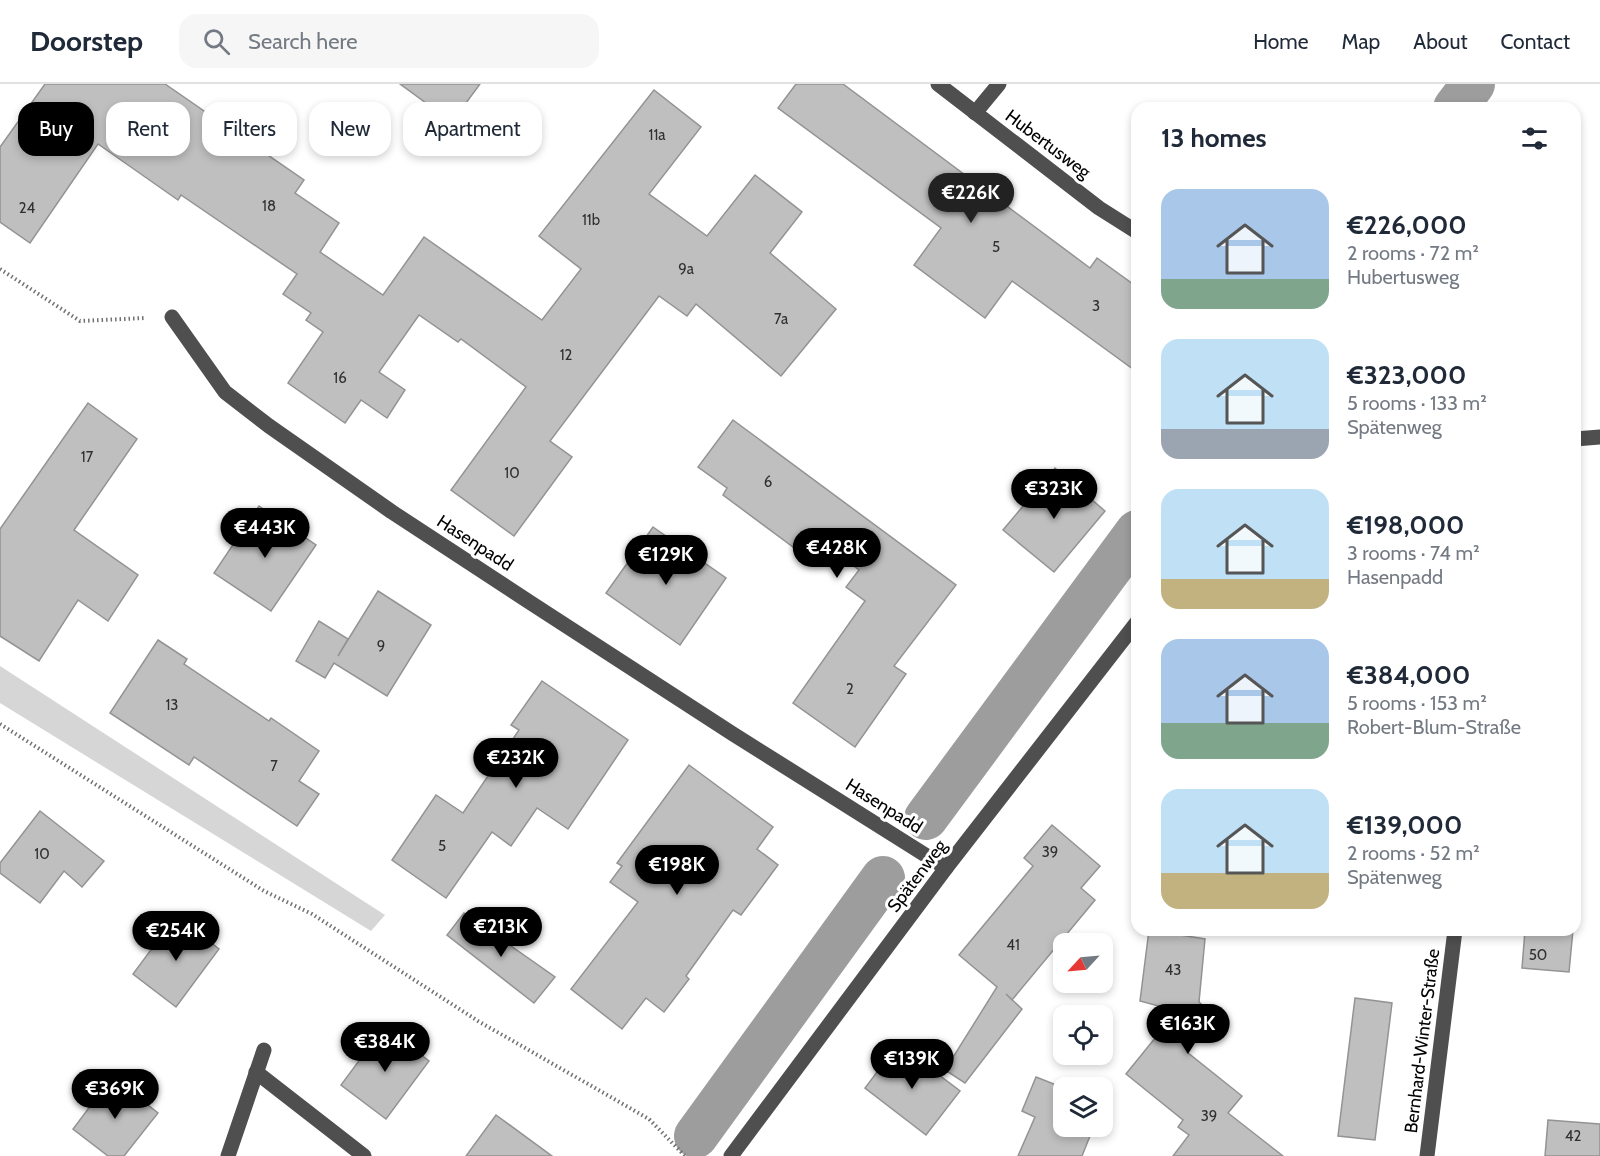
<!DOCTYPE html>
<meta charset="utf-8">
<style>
:root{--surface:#fff;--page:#f6f6f7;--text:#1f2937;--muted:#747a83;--line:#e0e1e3;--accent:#000}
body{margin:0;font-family:Cabin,sans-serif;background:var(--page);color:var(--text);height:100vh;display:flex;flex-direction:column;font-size:22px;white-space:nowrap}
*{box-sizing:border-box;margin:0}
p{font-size:20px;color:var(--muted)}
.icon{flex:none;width:33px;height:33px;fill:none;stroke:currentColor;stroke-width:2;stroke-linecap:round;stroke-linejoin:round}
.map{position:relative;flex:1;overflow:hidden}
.side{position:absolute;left:1131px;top:18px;width:450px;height:834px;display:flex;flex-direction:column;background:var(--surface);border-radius:18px;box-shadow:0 3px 9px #0003}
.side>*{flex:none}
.guide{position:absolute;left:18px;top:18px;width:570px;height:54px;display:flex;gap:12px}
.needle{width:39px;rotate:244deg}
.buttons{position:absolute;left:1053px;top:849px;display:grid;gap:12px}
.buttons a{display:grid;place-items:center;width:60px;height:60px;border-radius:12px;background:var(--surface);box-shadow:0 3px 9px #0003;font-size:30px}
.price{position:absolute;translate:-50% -51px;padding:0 14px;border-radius:21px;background:var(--accent);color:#fff;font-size:20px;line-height:39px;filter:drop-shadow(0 2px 3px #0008)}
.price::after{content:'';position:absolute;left:50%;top:36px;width:18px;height:14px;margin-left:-9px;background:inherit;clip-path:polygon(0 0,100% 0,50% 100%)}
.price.current{background:#222;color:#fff}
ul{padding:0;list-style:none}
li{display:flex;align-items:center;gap:18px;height:150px;padding:0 30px}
li span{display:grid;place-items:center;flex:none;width:168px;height:120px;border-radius:18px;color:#555}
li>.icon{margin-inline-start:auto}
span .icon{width:72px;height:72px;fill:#fffc;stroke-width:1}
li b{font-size:26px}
h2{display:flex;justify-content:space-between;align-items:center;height:72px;padding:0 30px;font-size:26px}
.pill{padding:0 21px;border-radius:18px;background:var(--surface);box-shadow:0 3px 9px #0003;font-size:21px;line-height:54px}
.pill.current{background:var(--accent);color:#fff}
header{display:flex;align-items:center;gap:36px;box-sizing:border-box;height:84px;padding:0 30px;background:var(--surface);border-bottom:2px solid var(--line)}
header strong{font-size:28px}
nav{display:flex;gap:33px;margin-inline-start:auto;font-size:21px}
.search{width:420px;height:54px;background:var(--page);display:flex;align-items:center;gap:15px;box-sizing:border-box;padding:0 21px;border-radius:18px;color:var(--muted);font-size:22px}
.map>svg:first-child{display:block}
.green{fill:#d6d6d6}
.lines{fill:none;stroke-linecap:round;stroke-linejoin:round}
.canal{stroke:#9d9d9d;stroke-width:44}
.building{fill:#bfbfbf;stroke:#939393;stroke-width:1.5}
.path{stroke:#717171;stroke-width:4;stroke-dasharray:1.5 3;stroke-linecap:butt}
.minor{stroke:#4f4f4f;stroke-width:15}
.labels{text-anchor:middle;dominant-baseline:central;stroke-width:6;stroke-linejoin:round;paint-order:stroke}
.number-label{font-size:15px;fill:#303030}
.street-label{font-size:18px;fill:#000;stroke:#fff}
</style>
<header>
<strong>Doorstep</strong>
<div class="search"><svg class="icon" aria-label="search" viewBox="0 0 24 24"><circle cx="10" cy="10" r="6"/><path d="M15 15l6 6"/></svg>Search here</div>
<nav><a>Home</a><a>Map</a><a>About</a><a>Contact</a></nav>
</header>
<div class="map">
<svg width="1600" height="1072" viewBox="0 0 1600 1072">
<rect width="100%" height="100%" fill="#fff"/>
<polygon class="green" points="0,582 385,831 371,847 0,619"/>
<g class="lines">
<g class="canal">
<polyline points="1455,24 1473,0"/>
<polyline points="926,734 1137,448"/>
<polyline points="696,1052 883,794"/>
</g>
</g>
<g class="building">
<polygon points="45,0 165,0 304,96 295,109 339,139 320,168 383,211 424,153 542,236 581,185 539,152 654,6 701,43 649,110 707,152 755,91 802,128 770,169 836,225 781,292 696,220 687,232 659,212 550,357 572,373 514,452 451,406 526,303 461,255 458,258 419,231 379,288 405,306 387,334 361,316 345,339 288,299 323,248 306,236 311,229 283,210 297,190 181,111 178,116 98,60 30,159 0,138 0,63"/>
<polygon points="400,0 480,0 452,38"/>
<polygon points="796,0 843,0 1090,184 1097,174 1137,203 1137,288 1012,197 985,234 914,181 941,144 778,24"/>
<polygon points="88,319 137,355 74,446 138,491 108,537 78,516 39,577 0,552 0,445"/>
<polygon points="733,336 956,501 894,582 906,590 855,663 793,619 865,517 846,503 859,486 806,446 793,463 723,411 727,404 698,383"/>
<polygon points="1055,384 1105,427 1054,488 1003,446"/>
<polygon points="259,422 316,461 271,527 214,489"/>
<polygon points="653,443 726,494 680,561 606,509"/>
<polygon points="378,507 431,541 387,612 334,579 325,594 296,577 319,537 348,555 338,572"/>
<polygon points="158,556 187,575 184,580 269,637 271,634 319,667 299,697 319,710 297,742 194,673 189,681 110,629"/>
<polygon points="542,597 628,656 568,745 537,724 511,762 492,748 446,814 392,776 436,711 463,729 519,646 511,641"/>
<polygon points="689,681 773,743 757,765 778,781 741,831 733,826 686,892 689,895 664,928 646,914 622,945 571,905 638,818 610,798 622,782 617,779"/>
<polygon points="40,727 104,777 82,803 64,787 40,819 0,789 0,779"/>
<polygon points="1052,741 1100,782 1081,804 1095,816 1012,916 1006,910 1022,925 965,999 945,986 997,903 959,871 1033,782 1024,774"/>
<polygon points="464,829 555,893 534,919 447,851"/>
<polygon points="176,832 219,865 176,923 133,890"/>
<polygon points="1149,846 1205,855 1199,918 1214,932 1187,968 1242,1012 1228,1029 1283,1072 1173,1072 1189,1051 1178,1043 1183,1036 1126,990 1177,927 1140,917"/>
<polygon points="1525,846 1573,846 1569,888 1522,884"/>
<polygon points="1355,914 1392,919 1375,1056 1338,1052"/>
<polygon points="384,943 429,977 386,1035 341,1001"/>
<polygon points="898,960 960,1007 926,1051 865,1004"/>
<polygon points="112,993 158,1029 124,1072 108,1072 73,1045"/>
<polygon points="1036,993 1064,1004 1064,1042 1094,1042 1082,1072 1018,1072 1035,1033 1022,1027"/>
<polygon points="496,1031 552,1072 466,1072"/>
<polygon points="1548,1036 1600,1040 1600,1072 1545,1072"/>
</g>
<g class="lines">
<g class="path">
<polyline points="0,185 80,237 145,234"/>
<polyline points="0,640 264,807 312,830 478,937 649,1035 685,1072"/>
</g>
<g class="minor">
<polyline points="938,0 1099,124 1137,148"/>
<polyline points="975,29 999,0"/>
<polyline points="172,233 225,308 269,342 392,428 534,521 733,650 946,784"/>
<polyline points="1575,355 1600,353"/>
<polyline points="256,988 364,1072"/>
<polyline points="228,1072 264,966"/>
<polyline points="731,1072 946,784 1137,538"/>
<polyline points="1427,1072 1455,846"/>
</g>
</g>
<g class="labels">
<g class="number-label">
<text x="657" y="51">11a</text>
<text x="269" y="122">18</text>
<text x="27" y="124">24</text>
<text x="591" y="136">11b</text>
<text x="996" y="163">5</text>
<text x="686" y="185">9a</text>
<text x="1096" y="222">3</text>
<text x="781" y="235">7a</text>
<text x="566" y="271">12</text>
<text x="340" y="294">16</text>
<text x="87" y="373">17</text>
<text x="512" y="389">10</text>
<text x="768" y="398">6</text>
<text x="381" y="562">9</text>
<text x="850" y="605">2</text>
<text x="172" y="621">13</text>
<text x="274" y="682">7</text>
<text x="442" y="762">5</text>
<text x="1050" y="768">39</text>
<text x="42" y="770">10</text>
<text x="1013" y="861">41</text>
<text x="1538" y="871">50</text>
<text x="1173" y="886">43</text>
<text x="1209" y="1032">39</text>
<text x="1573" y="1052">42</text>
</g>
<g class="street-label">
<text transform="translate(1048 60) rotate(37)">Hubertusweg</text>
<text transform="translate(475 459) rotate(33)">Hasenpadd</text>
<text transform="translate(884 722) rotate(32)">Hasenpadd</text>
<text transform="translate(917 792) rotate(-53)">Spätenweg</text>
<text transform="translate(1422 957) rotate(-83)">Bernhard-Winter-Straße</text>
</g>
</g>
</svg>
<div class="buttons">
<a><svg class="needle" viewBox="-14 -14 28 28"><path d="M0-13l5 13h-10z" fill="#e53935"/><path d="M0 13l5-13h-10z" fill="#747a83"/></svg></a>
<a><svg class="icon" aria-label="locate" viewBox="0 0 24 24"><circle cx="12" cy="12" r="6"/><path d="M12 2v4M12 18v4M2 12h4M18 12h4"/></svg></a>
<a><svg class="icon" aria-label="layers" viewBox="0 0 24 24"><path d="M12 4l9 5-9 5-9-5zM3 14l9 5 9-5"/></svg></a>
</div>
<b class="price current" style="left:971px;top:140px">€226K</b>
<b class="price" style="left:1054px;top:436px">€323K</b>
<b class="price" style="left:265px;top:475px">€443K</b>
<b class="price" style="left:837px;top:495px">€428K</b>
<b class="price" style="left:666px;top:502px">€129K</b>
<b class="price" style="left:516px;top:705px">€232K</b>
<b class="price" style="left:677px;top:812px">€198K</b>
<b class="price" style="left:501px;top:874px">€213K</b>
<b class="price" style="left:176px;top:878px">€254K</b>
<b class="price" style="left:1188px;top:971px">€163K</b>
<b class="price" style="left:385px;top:989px">€384K</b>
<b class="price" style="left:912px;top:1006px">€139K</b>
<b class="price" style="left:115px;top:1036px">€369K</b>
<div class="guide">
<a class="pill current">Buy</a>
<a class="pill">Rent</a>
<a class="pill">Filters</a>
<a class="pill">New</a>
<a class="pill">Apartment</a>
</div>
<section class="side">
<h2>13 homes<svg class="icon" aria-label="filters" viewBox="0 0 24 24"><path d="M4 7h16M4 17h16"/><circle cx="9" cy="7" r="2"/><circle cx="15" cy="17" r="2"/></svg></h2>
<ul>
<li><span style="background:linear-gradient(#a9c7e8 75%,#7fa58c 0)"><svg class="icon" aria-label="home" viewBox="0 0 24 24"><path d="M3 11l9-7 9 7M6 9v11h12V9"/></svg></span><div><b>€226,000</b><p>2 rooms · 72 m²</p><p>Hubertusweg</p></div></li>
<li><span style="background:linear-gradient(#bfe0f5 75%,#9aa5b1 0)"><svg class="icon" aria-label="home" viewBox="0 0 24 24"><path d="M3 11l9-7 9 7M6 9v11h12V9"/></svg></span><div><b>€323,000</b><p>5 rooms · 133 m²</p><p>Spätenweg</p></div></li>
<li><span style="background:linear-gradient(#bfe0f5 75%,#c2b280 0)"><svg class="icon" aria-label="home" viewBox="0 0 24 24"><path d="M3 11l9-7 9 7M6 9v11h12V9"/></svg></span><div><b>€198,000</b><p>3 rooms · 74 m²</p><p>Hasenpadd</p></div></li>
<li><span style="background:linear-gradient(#a9c7e8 70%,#7fa58c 0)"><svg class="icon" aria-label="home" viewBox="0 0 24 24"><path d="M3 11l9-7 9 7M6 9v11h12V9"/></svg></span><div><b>€384,000</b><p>5 rooms · 153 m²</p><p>Robert-Blum-Straße</p></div></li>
<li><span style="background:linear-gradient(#bfe0f5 70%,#c2b280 0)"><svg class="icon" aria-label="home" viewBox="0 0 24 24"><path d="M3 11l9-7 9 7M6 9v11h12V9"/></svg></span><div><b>€139,000</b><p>2 rooms · 52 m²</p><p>Spätenweg</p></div></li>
</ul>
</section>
</div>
